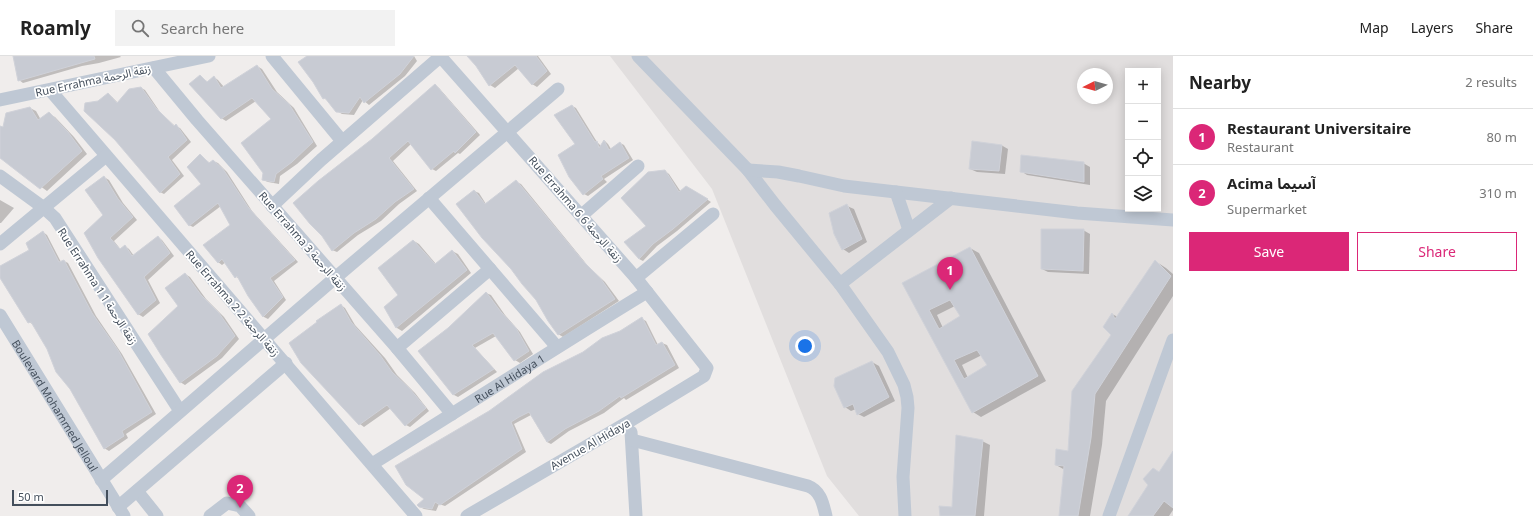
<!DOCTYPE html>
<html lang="en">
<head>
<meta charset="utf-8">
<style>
  body { margin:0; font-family:"Noto Sans","Noto Sans Arabic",sans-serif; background:#f2f2f2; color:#222 }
  .controls { position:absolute; right:12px; top:12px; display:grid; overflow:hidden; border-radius:0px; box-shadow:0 2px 10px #0003 }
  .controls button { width:36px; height:36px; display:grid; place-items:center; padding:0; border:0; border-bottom:1px solid #e0e0e0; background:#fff; color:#222; font:20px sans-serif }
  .compass { position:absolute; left:1077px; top:12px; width:36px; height:36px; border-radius:50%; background:#fff; box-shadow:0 2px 10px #0003; rotate:265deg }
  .scale { position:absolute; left:12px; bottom:10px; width:96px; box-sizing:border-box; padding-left:4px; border:2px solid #444f5c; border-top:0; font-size:11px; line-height:14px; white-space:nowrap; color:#444f5c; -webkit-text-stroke:3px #fff; paint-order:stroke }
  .you { position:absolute; left:805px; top:290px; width:14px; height:14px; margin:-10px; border:3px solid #fff; border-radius:50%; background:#1a73e8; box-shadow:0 0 0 6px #1a73e833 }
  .badge { display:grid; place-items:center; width:26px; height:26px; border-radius:50%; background:#db2777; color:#fff; font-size:13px; font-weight:700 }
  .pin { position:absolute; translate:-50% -33px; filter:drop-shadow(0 1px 2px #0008) }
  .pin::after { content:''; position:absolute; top:21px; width:14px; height:12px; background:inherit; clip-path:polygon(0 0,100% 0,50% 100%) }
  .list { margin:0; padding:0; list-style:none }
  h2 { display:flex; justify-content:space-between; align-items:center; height:52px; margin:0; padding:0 16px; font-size:17px }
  h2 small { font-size:13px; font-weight:400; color:#767676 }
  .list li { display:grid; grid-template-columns:26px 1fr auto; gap:12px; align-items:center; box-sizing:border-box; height:56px; padding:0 16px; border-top:1px solid #e0e0e0 }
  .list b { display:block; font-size:15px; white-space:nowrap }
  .list p { margin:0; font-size:13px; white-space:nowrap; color:#767676 }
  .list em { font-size:13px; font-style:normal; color:#767676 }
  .actions { display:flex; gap:8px; padding:12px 16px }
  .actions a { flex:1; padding:9px 0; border:1px solid #db2777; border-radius:0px; text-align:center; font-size:14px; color:#db2777 }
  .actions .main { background:#db2777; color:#fff }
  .icon { flex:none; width:22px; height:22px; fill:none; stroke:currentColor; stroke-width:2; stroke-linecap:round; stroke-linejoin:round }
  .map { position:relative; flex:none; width:1173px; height:460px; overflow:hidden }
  header { display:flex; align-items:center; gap:24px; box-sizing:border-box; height:56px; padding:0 20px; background:#fff; border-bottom:1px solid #e0e0e0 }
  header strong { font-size:19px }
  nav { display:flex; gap:22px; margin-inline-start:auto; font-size:14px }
  .search { width:280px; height:36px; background:#f2f2f2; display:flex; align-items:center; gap:10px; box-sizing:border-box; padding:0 14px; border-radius:0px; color:#767676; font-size:15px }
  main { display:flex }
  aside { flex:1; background:#fff }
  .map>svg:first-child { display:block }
</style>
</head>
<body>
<header>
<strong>Roamly</strong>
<div class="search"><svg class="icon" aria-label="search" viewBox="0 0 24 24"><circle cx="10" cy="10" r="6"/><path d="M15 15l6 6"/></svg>Search here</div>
<nav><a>Map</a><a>Layers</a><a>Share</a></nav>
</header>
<main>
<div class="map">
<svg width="1173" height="460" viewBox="0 0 1173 460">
  <rect width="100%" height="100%" fill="#f0edec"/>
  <path fill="#e1dede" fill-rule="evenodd" d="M 610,0 L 1173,0 L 1173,460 L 859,460 L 827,420 L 712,133 ZM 1128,15 L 1158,15 L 1158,153 L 1128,153 ZM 1083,18 L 1107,18 L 1107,42 L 1083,42 Z"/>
  <g fill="#0003" fill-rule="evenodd">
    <polygon points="14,0 120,0 121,1 99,7 82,10 23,27 19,24"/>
    <polygon points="309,0 414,0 417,5 405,20 369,49 363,44 354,59 342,58 337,55 328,45 324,42"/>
    <polygon points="468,0 538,0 551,18 537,31 532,28 519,12 495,32 490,29 477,10"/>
    <polygon points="257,10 262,13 277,36 294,52 317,90 297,108 280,120 279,128 268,126 263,124 272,64 256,45 226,65 221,62 200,20 208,26 214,21 218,24 224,31"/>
    <polygon points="435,29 439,32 480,79 460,98 458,97 436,115 432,113 411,88 393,105 417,135 399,148 381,165 358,179 337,196 332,194 373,83"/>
    <polygon points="141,32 145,34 160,56 175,70 180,72 191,86 172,104 184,120 164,138 160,136 99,46 108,38 112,41 118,47"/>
    <polygon points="572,50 576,52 597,86 601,90 605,85 608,88 611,93 620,87 624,89 633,104 604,123 607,126 588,140 584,138"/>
    <polygon points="30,52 36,55 41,64 49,58 55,61 74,81 87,98 47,135 0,101 0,71 4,72"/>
    <polygon points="1001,89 1008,93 1005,118 977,116 970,113"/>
    <polygon points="200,99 210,107 213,105 218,107 227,116 252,155 298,206 274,225 286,244 268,263 264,261 249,240 240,223 236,221 226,206 222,209 218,206 231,170 221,150 193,171 189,169 203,128"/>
    <polygon points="1083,107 1090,111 1090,129 1027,119 1021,115"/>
    <polygon points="665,115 669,118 681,136 691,133 711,146 677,175 657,190 643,205 639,203 647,170"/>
    <polygon points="104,121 109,124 123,147 137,164 114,185 121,194 125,190 129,193 134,200 158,181 162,184 174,200 148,224 160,247 143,261 138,258 99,201 104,159"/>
    <polygon points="516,126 521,128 588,210 605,226 619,245 563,281 558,278 474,135 479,137 486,148"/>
    <polygon points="0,144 14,152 1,167 0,167"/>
    <polygon points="847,150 854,153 867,186 849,197 843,193"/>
    <polygon points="1083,174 1090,178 1089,218 1048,216 1042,213"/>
    <polygon points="43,176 47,179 61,206 64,205 68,207 96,260 122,298 156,358 126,378 128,382 109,395 104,392 34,269 29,266 0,220 0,211 31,195"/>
    <polygon points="414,185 419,188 436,208 452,195 458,198 471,217 402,275 397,272 385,251 399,239"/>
    <path d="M 970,192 L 979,197 L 1046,325 L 981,361 L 973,356 L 903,227 ZM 955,250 L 962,261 L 943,272 L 937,259 ZM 982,299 L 988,309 L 968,322 L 962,309 Z"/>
    <polygon points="1155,205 1166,212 1173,218 1173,240 1106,345 1102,389 1090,460 1060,460 1065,414 1056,409 1068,396 1113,279 1112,258 1118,261"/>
    <polygon points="185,218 190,221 206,243 224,261 239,283 222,302 185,329 180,326 180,250"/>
    <polygon points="486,237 491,239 505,259 520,276 533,298 520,307 515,304 496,280 475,292 497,316 458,341 454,339 420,295 449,273"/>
    <polygon points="341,249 345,252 355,269 385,302 397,319 415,337 429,355 410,371 406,369 391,352 364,371 360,368"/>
    <polygon points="642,263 646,265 658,289 662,287 667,289 679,312 626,344 624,342 604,357 569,375 551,388 547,386 531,359 514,368 526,396 445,450 439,448 436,455 424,453 420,451 490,356 584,297"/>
    <polygon points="872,306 879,310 895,345 864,361 858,358 856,353 851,355 845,351"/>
    <polygon points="982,385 990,389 984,460 941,460 953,452"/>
    <polygon points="1173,397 1173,454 1169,460 1130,460"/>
  </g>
  <g fill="#c8cbd3" stroke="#d0d2d9" fill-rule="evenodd">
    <polygon points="13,0 94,0 95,3 18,25"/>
    <polygon points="307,0 414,0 400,18 364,47 360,41 349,57 336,56 325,42 323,43 313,26 298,6"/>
    <polygon points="467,0 536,0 547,15 532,29 515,9 489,30 476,10"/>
    <polygon points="257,9 272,33 289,48 313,86 292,106 276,118 274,126 262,124 263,117 241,87 271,63 252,42 221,63 189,28 200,19 207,26 214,20 221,32"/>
    <polygon points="435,28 476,76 455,97 454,95 431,114 408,85 389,102 414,133 395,146 376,163 354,177 332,195 322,180 310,168 293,147 318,125 372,83"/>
    <polygon points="141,31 156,52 174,70 176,68 187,84 168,101 180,118 160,137 115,84 84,55 85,47 98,45 108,37 117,47 129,33"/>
    <polygon points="572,49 595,86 597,85 599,92 604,84 609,94 620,86 629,102 601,120 603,123 583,139 569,121 558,99 575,88 554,59"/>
    <polygon points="30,51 38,64 49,56 68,76 82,95 40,133 0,102 0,70 3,71 6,57"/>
    <polygon points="972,85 1002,89 999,115 969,113"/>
    <polygon points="200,98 209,107 213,104 223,113 248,151 295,204 270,222 283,241 263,261 248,240 237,220 235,222 222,203 218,207 203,189 230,169 218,147 189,170 174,150 201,128 187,111"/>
    <polygon points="1021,99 1084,106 1084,126 1020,116"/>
    <polygon points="665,114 679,136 686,130 708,143 673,173 653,188 639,203 624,186 646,170 621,142 648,116"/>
    <polygon points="104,120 118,143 133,161 110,182 120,193 125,189 132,200 158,180 170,197 144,221 156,244 138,259 98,202 84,177 103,159 85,134"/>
    <polygon points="516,124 584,206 601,223 615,243 558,279 548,265 536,244 522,228 511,213 482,182 456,148 474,134 485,148"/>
    <polygon points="847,148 862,183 842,194 834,178 829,157"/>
    <polygon points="1041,173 1084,173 1083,215 1041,213"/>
    <polygon points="43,175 59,206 64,204 92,257 118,294 152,356 122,375 124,380 104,393 70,333 56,316 47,293 31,266 28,267 0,222 0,210 29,194 26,187"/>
    <polygon points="413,184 435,208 452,194 467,214 396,272 384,251 398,239 378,212"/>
    <path d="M 970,191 L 1038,320 L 972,357 L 902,227 ZM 950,244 L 960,260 L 939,273 L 929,254 ZM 977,294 L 987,309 L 964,323 L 954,304 Z"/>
    <polygon points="1155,204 1171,220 1095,338 1091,382 1078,460 1059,460 1064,410 1055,409 1056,393 1068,395 1072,335 1111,279 1103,271 1112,257 1115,263"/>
    <polygon points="185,217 201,239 219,257 235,280 217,300 180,327 161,299 148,278 178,250 165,232"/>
    <polygon points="486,236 501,256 516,272 529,295 514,305 493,277 472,289 494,313 453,339 418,295 448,272"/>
    <polygon points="341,248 351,266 380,299 392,316 410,333 426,352 405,370 387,349 359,369 301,307 289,287 317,266 316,265"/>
    <polygon points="642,261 656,289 662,286 675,309 621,342 620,340 599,355 565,373 547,386 529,356 519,361 511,366 522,393 440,449 435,446 432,453 419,451 417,449 424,443 406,429 395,410 489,355 543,316 583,296 602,282 620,275"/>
    <polygon points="872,305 889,341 857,359 853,348 844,352 834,330 835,322"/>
    <polygon points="956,379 983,384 975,460 940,460 939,450 952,451"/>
    <polygon points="1173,395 1173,452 1164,445 1153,460 1128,460 1148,429 1143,423 1153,412 1159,416"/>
  </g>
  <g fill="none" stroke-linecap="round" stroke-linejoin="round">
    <g stroke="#bfc8d4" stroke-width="13">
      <polyline points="272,0 342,85"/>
      <polyline points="440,0 636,222 707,312 704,320 630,365 467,460"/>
      <polyline points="638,0 748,114 775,149 840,228 888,296 904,329 907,341 908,352 903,421 905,460"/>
      <polyline points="154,12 197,64 397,292 452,358"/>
      <polyline points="50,34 416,460"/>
      <polyline points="0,44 209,0"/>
      <polyline points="748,114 778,116 799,120 844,130 1077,157 1173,164"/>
      <polyline points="0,120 44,152 55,162 180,355"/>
      <polyline points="896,136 909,174"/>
      <polyline points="429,142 557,291"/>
      <polyline points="272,150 321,104 441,0"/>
      <polyline points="582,159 638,110"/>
      <polyline points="0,188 106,100"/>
      <polyline points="636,222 713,158"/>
      <polyline points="840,228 951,142"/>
      <path id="s1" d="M 0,259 L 124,460"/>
      <polyline points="397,292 490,213"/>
      <polyline points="631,376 636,460"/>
      <path d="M 632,384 L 808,430 C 821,435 823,448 826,460"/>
      <path id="s2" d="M 372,408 C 464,351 555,292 647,236"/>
      <polyline points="101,424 335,222 558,33"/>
      <polyline points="137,435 157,460"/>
      <polyline points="118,451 286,307"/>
      <polyline points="210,460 227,447 240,450 249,460"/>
      <polyline points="1109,460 1173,284"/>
    </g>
  </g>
  <g text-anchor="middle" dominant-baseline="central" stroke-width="3.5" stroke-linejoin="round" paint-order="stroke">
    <g font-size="11" fill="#444f5c" stroke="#fff">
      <text transform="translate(93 24) rotate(-12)">Rue Errahma زنقة الرحمة</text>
      <text transform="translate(576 153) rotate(49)">Rue Errahma 6 6 زنقة الرحمة</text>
      <text transform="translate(303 185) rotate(49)">Rue Errahma 3 زنقة الرحمة</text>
      <text transform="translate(98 230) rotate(57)">Rue Errahma 1 زنقة الرحمة 1</text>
      <text transform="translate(233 247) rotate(49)">Rue Errahma 2 2 زنقة الرحمة</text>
      <text stroke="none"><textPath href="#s2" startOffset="162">Rue Al Hidaya 1</textPath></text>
      <text stroke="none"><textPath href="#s1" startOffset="106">Boulevard Mohammed Jelloul</textPath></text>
      <text transform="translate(590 388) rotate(-30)">Avenue Al Hidaya</text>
    </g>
  </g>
</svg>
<div class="controls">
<button>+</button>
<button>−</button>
<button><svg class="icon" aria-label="locate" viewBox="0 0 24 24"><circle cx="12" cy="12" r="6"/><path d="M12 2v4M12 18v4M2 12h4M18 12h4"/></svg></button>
<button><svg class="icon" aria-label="layers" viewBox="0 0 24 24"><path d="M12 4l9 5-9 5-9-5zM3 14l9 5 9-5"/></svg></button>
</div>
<svg class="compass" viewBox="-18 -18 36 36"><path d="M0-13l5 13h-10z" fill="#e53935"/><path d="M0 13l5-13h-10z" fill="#767676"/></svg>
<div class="scale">50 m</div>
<div class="you"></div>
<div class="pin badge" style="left:950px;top:234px">1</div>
<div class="pin badge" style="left:240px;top:452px">2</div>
</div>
<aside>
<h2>Nearby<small>2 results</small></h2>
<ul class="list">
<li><span class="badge">1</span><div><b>Restaurant Universitaire</b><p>Restaurant</p></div><em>80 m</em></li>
<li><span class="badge">2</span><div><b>Acima آسيما</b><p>Supermarket</p></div><em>310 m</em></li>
</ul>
<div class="actions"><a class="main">Save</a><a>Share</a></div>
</aside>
</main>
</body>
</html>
